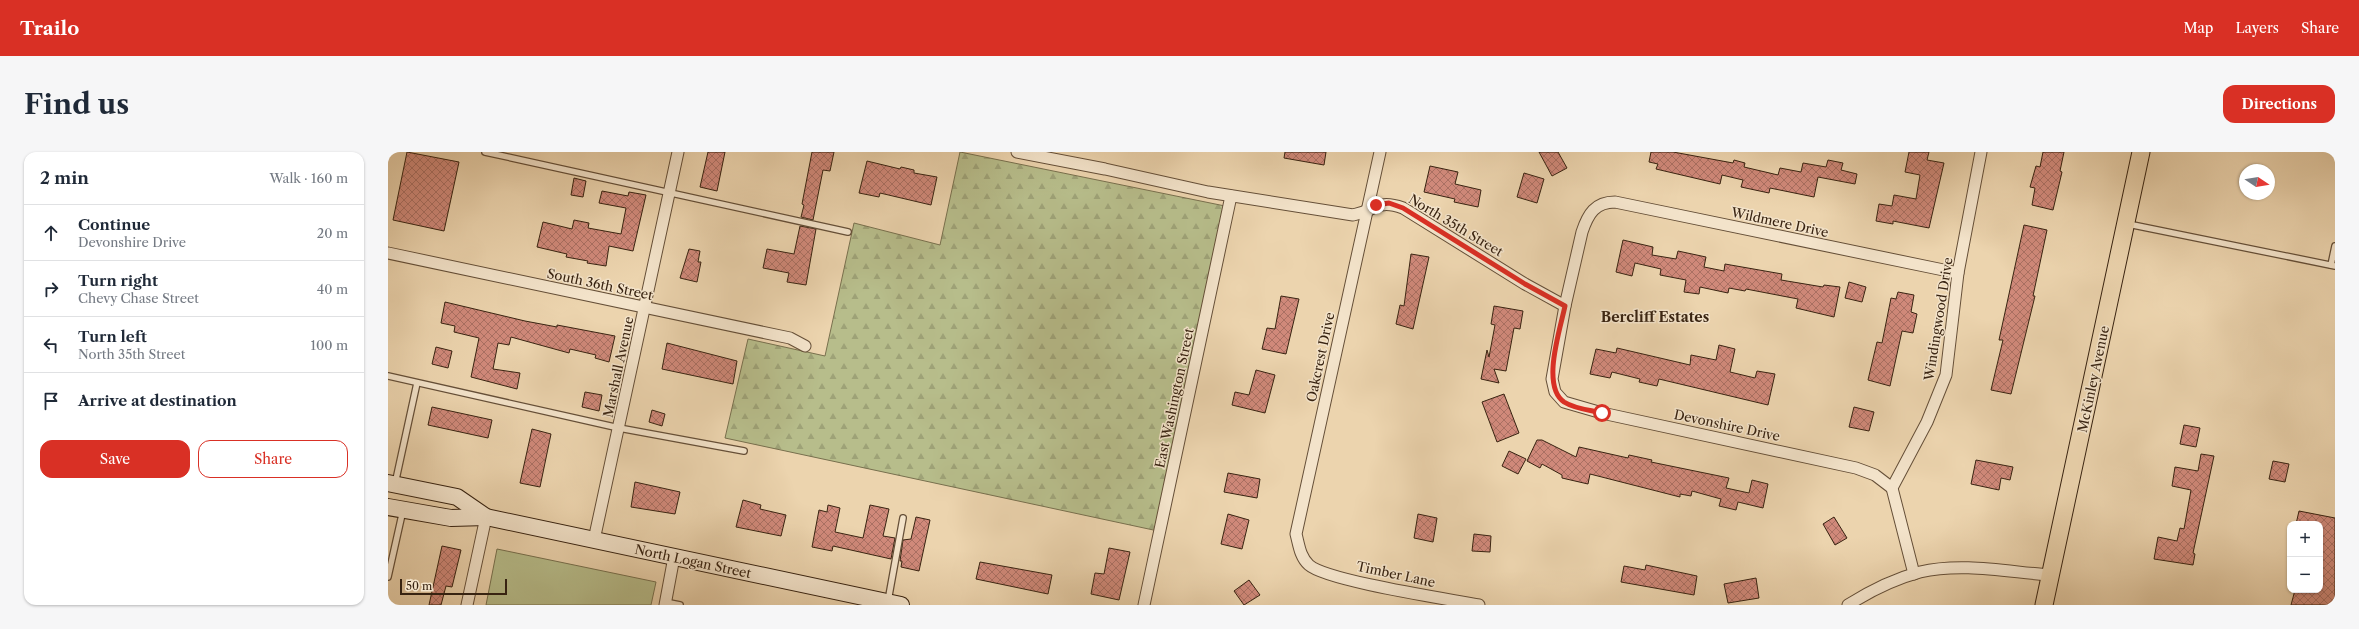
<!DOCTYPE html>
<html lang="en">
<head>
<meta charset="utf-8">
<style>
  body { margin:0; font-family:"Libre Caslon Text",serif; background:#f6f6f7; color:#1f2937 }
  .controls { position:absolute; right:12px; bottom:12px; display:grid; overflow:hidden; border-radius:8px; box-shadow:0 1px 3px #0004 }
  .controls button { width:36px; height:36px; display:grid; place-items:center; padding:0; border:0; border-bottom:1px solid #e0e1e3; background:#fff; color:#1f2937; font:20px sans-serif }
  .compass { position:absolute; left:1851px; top:12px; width:36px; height:36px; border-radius:50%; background:#fff; box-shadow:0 1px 3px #0004; rotate:102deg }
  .scale { position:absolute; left:12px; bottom:10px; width:107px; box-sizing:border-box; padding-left:4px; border:2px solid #382311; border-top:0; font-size:11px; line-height:14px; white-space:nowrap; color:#382311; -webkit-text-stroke:3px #f3e3ca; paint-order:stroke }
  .stop { position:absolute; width:12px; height:12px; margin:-9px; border:3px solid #d93025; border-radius:50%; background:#fff }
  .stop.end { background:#d93025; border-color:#fff; box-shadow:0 1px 4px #0008 }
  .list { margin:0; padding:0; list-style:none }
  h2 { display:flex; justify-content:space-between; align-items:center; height:52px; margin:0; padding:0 16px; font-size:17px }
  h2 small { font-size:13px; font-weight:400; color:#747a83 }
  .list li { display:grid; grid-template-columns:26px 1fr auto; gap:12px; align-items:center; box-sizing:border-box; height:56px; padding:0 16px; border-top:1px solid #e0e1e3 }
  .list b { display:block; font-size:15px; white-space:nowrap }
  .list p { margin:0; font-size:13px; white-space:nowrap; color:#747a83 }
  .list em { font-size:13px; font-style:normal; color:#747a83 }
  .actions { display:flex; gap:8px; padding:12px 16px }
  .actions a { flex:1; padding:9px 0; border:1px solid #d93025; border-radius:12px; text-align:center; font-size:14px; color:#d93025 }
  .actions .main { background:#d93025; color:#fff }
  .icon { flex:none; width:22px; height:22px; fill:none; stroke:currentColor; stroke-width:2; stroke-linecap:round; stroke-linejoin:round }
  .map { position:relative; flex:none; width:1947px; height:453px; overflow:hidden; border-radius:12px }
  header { display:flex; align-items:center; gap:24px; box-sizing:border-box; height:56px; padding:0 20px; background:#d93025; color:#fff }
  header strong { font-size:19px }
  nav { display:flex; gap:22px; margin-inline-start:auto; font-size:14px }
  .intro { display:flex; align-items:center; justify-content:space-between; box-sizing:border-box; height:96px; padding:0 24px }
  h1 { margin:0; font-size:28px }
  .button { padding:10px 18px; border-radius:12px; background:#d93025; color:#fff; font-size:14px; font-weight:700 }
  main { display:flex; gap:24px; padding:0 24px }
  aside { flex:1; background:#fff; border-radius:12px; box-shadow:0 1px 3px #0004 }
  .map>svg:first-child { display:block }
</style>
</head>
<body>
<header>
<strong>Trailo</strong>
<nav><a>Map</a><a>Layers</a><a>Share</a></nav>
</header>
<div class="intro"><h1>Find us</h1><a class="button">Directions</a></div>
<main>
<aside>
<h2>2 min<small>Walk · 160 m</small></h2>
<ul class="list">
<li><svg class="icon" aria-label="ahead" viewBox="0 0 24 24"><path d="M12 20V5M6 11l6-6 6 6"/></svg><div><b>Continue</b><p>Devonshire Drive</p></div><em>20 m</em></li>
<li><svg class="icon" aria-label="right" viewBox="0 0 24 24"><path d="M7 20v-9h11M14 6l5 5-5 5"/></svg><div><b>Turn right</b><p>Chevy Chase Street</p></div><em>40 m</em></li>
<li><svg class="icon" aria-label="left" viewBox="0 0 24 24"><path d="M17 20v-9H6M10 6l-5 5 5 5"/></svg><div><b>Turn left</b><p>North 35th Street</p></div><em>100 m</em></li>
<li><svg class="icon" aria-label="arrive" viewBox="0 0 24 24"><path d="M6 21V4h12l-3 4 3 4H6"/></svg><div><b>Arrive at destination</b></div></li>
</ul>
<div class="actions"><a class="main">Save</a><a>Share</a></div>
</aside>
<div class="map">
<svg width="1947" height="453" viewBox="0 0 1947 453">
  <defs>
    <pattern id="forest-firs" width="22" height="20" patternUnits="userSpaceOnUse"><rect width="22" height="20" fill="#b7bd8b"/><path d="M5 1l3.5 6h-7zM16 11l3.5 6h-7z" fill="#9ea277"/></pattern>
    <pattern id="building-cross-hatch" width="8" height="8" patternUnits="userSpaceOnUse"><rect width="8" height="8" fill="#d0897a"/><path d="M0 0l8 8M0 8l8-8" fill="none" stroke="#aa7063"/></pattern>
  </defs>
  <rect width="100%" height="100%" fill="#ecd4ae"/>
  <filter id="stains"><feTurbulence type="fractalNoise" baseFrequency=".005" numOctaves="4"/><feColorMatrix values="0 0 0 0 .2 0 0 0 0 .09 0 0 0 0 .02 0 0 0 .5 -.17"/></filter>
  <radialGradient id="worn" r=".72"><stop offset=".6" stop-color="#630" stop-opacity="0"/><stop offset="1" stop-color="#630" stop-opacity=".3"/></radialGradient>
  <polygon fill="#b7bd8b" stroke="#78704e" points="109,397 268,430 263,453 98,453"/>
  <polygon fill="url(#forest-firs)" stroke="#78704e" points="572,0 837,54 770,379 337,286 360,187 437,204 466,71 552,93"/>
  <g fill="url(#building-cross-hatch)" stroke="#382311">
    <polygon points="19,0 71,10 56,79 5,68"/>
    <polygon points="320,0 337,0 329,39 312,35"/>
    <polygon points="424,0 446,0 442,19 435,18 425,68 413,65 416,53 414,52"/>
    <polygon points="897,0 938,0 936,13 896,6"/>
    <polygon points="1151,0 1170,0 1179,16 1164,24"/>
    <polygon points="1263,0 1285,0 1345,11 1346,8 1357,11 1356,15 1390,23 1392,16 1413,20 1415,11 1438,15 1440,8 1455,11 1453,18 1469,22 1467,32 1430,25 1426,45 1382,36 1381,41 1353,35 1355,28 1334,23 1332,32 1268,17 1270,12 1261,10"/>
    <polygon points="1521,0 1541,0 1539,8 1556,11 1541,76 1505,69 1505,72 1488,69 1491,52 1504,54 1506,43 1528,47 1532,23 1517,20"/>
    <polygon points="1655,0 1676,0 1672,19 1674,20 1665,58 1644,53 1647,36 1642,35 1648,14 1652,15"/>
    <polygon points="479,9 512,17 513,15 526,18 526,21 549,25 543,53 492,41 491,45 471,41"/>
    <polygon points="1042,14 1070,20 1067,32 1093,38 1090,55 1066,50 1067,47 1036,40"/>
    <polygon points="1136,21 1156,27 1149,51 1129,45"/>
    <polygon points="186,26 198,29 195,45 183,43"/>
    <polygon points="214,39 240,44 241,40 258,43 245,99 221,94 218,114 199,111 200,109 178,105 179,102 149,95 155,70 184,77 186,68 201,71 200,76 233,82 238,56 211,51"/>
    <polygon points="1636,73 1659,78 1645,144 1647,144 1623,242 1603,238 1615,188 1611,188"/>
    <polygon points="412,74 428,77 418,133 399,130 401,121 375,116 379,97 406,102"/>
    <polygon points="1235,88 1265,95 1264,103 1288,107 1290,99 1318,105 1316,115 1336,119 1337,112 1394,122 1393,128 1435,135 1436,133 1452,135 1446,165 1408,156 1410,147 1358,137 1357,139 1341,136 1340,141 1312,135 1311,142 1296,140 1298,128 1272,123 1273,117 1247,111 1244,124 1228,120"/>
    <polygon points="301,97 312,99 310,110 313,110 309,130 292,126"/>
    <polygon points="1023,102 1041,105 1025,177 1008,172 1012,153 1016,154"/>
    <polygon points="1461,130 1478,135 1474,150 1457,146"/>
    <polygon points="1510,140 1526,143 1523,160 1529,162 1525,181 1514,179 1502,234 1480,228 1489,190 1494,191 1503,146 1508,147"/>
    <polygon points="893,144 911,147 898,202 874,197 879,176 887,177"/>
    <polygon points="57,150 137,169 169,175 169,173 227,184 221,210 207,206 208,203 182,197 181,201 123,185 121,193 110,191 105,217 132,221 129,237 83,225 91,186 66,180 67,174 53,171"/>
    <polygon points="1106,154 1135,159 1132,177 1126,176 1118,219 1106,217 1111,231 1093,227 1099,198 1101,205 1107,173 1103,172"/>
    <polygon points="279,191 349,209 345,232 274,217"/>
    <polygon points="1331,193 1347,197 1342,220 1367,226 1369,219 1387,222 1380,253 1271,227 1269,234 1251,230 1252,227 1224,220 1222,226 1202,222 1208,197 1228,201 1229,196 1302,213 1303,203 1328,208"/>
    <polygon points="48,195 64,199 60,216 44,212"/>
    <polygon points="868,218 887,223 877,261 844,253 847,240 861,243"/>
    <polygon points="197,240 214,243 211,259 194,255"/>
    <polygon points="1116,242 1131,281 1109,290 1094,250"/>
    <polygon points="44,255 104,268 100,286 40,273"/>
    <polygon points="1466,255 1486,260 1481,279 1461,275"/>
    <polygon points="264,258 277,262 274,274 261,270"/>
    <polygon points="1796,273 1812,276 1808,295 1792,292"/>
    <polygon points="144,277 163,282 152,335 132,331"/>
    <polygon points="1149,288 1154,288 1188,305 1191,295 1240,306 1241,303 1264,308 1263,310 1341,326 1338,336 1361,341 1364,328 1380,332 1375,356 1350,350 1348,358 1331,354 1333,347 1304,339 1303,344 1292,342 1292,345 1202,322 1200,332 1174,326 1174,323 1154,312 1152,316 1139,309"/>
    <polygon points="1121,299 1138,307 1130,322 1114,314"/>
    <polygon points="1813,302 1826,304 1805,401 1807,402 1805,413 1766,407 1770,385 1789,389 1792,376 1796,377 1803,338 1784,334 1787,315 1810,319"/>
    <polygon points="1588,308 1625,315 1622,328 1613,326 1611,338 1583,332"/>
    <polygon points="1885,309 1901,312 1897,330 1881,327"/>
    <polygon points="840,321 872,327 869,346 836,340"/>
    <polygon points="247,330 292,340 287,362 243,355"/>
    <polygon points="355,348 373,353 372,357 398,363 393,384 348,375"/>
    <polygon points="440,353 452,356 447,380 475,386 482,353 501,357 495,384 507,386 503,407 445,394 444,399 424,395 431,358 439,360"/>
    <polygon points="1911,359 1947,366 1947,453 1903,453 1907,438 1932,438 1932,372 1908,372"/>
    <polygon points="840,362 861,368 854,397 833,392"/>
    <polygon points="1030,362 1049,366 1045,390 1026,386"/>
    <polygon points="528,365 542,368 531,419 513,415 514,409 512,409 515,388 523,387"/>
    <polygon points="1446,365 1459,386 1447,393 1435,372"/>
    <polygon points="1086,382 1103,384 1102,400 1084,399"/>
    <polygon points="54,394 73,398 64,435 58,434 53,453 41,453"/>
    <polygon points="721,396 742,400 731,448 703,442 707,421 716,422"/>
    <polygon points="592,410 664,423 660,442 588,427"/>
    <polygon points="1258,413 1309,424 1306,443 1233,430 1236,414 1257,418"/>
    <polygon points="1368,426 1371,446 1340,451 1336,432"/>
    <polygon points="861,428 872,443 856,453 846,439"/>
  </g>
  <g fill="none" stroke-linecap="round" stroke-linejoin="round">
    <g stroke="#654f38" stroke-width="8">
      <g id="lane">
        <polyline points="97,0 460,80"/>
        <polyline points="1740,72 1947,114"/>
        <polyline points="1943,113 1947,94"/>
        <polyline points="0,224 231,276 356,299"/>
        <polyline points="7,332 29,231"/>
        <polyline points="0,425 15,358"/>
        <polyline points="500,449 515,366"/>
        <polyline points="277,450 292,453"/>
      </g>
    </g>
    <g stroke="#654f38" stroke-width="13">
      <g id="street">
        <path d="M 629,0 L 717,17 L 820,40 L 965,63 C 989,58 989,47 1015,56 L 1137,132 L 1177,154"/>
        <path d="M 992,0 L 908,382 C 911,393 912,405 921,413 C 939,429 1060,447 1091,453"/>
        <polyline points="0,101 402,186 417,194"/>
        <path d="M 1504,336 L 1487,323 L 1468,316 L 1214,261 L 1176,250 L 1167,240 L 1164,227 L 1177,154 L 1194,80 C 1200,62 1207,50 1227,50 L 1570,121"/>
        <polyline points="206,388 290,0"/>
        <polyline points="1526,422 1504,336 1539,270 1558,223 1570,121 1593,0"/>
        <polyline points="79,453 98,365"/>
        <polyline points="277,453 286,405"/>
        <polyline points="756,453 843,44"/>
        <path d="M 1460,453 C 1482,439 1506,427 1532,420 C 1574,410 1620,420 1662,423"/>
      </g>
    </g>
    <g stroke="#382311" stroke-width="18">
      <g id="secondary">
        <polyline points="0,331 69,345 98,365"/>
        <polyline points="0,355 63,366 98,365 513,453"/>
      </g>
    </g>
    <g stroke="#382311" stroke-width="19">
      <polyline id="primary" points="1656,453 1753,0"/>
    </g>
    <use href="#lane" stroke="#f3e3ca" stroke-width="5.5"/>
    <use href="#street" stroke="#f3e3ca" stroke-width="11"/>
    <use href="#secondary" stroke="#f3e3ca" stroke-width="16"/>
    <use href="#primary" stroke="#ecd4ae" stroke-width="17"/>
  </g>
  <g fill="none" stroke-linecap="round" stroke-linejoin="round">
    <path stroke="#d93025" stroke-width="5" d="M 988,53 L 1001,51 L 1015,56 L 1137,132 L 1177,154 C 1172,178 1153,234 1176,250 C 1187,257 1202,258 1214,261"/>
  </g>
  <g text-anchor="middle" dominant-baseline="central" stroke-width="3" stroke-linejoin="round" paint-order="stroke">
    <g font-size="13" fill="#382311" stroke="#f3e3ca">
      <text transform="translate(1392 70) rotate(12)">Wildmere Drive</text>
      <text transform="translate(1068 73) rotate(31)">North 35th Street</text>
      <text transform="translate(212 132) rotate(12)">South 36th Street</text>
      <text transform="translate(1550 167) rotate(-81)">Windingwood Drive</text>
      <text transform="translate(932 205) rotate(-78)">Oakcrest Drive</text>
      <text transform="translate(230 215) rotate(-78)">Marshall Avenue</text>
      <text transform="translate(1705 227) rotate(-78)">McKinley Avenue</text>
      <text transform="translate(786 246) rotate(-78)">East Washington Street</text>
      <text transform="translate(1339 273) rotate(12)">Devonshire Drive</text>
      <text transform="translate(305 409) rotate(12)">North Logan Street</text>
      <text transform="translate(1008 422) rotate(12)">Timber Lane</text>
    </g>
    <g font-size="14" font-weight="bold" fill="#382311" stroke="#f3e3ca">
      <text x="1267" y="165">Bercliff Estates</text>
    </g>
  </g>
  <rect width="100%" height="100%" filter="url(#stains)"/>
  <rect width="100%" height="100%" fill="url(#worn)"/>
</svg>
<div class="controls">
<button>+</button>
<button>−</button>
</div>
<svg class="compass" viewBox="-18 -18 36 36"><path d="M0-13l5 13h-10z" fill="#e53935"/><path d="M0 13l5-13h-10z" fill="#747a83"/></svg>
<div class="scale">50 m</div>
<div class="stop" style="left:1214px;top:261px"></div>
<div class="stop end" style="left:988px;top:53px"></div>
</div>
</main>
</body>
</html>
